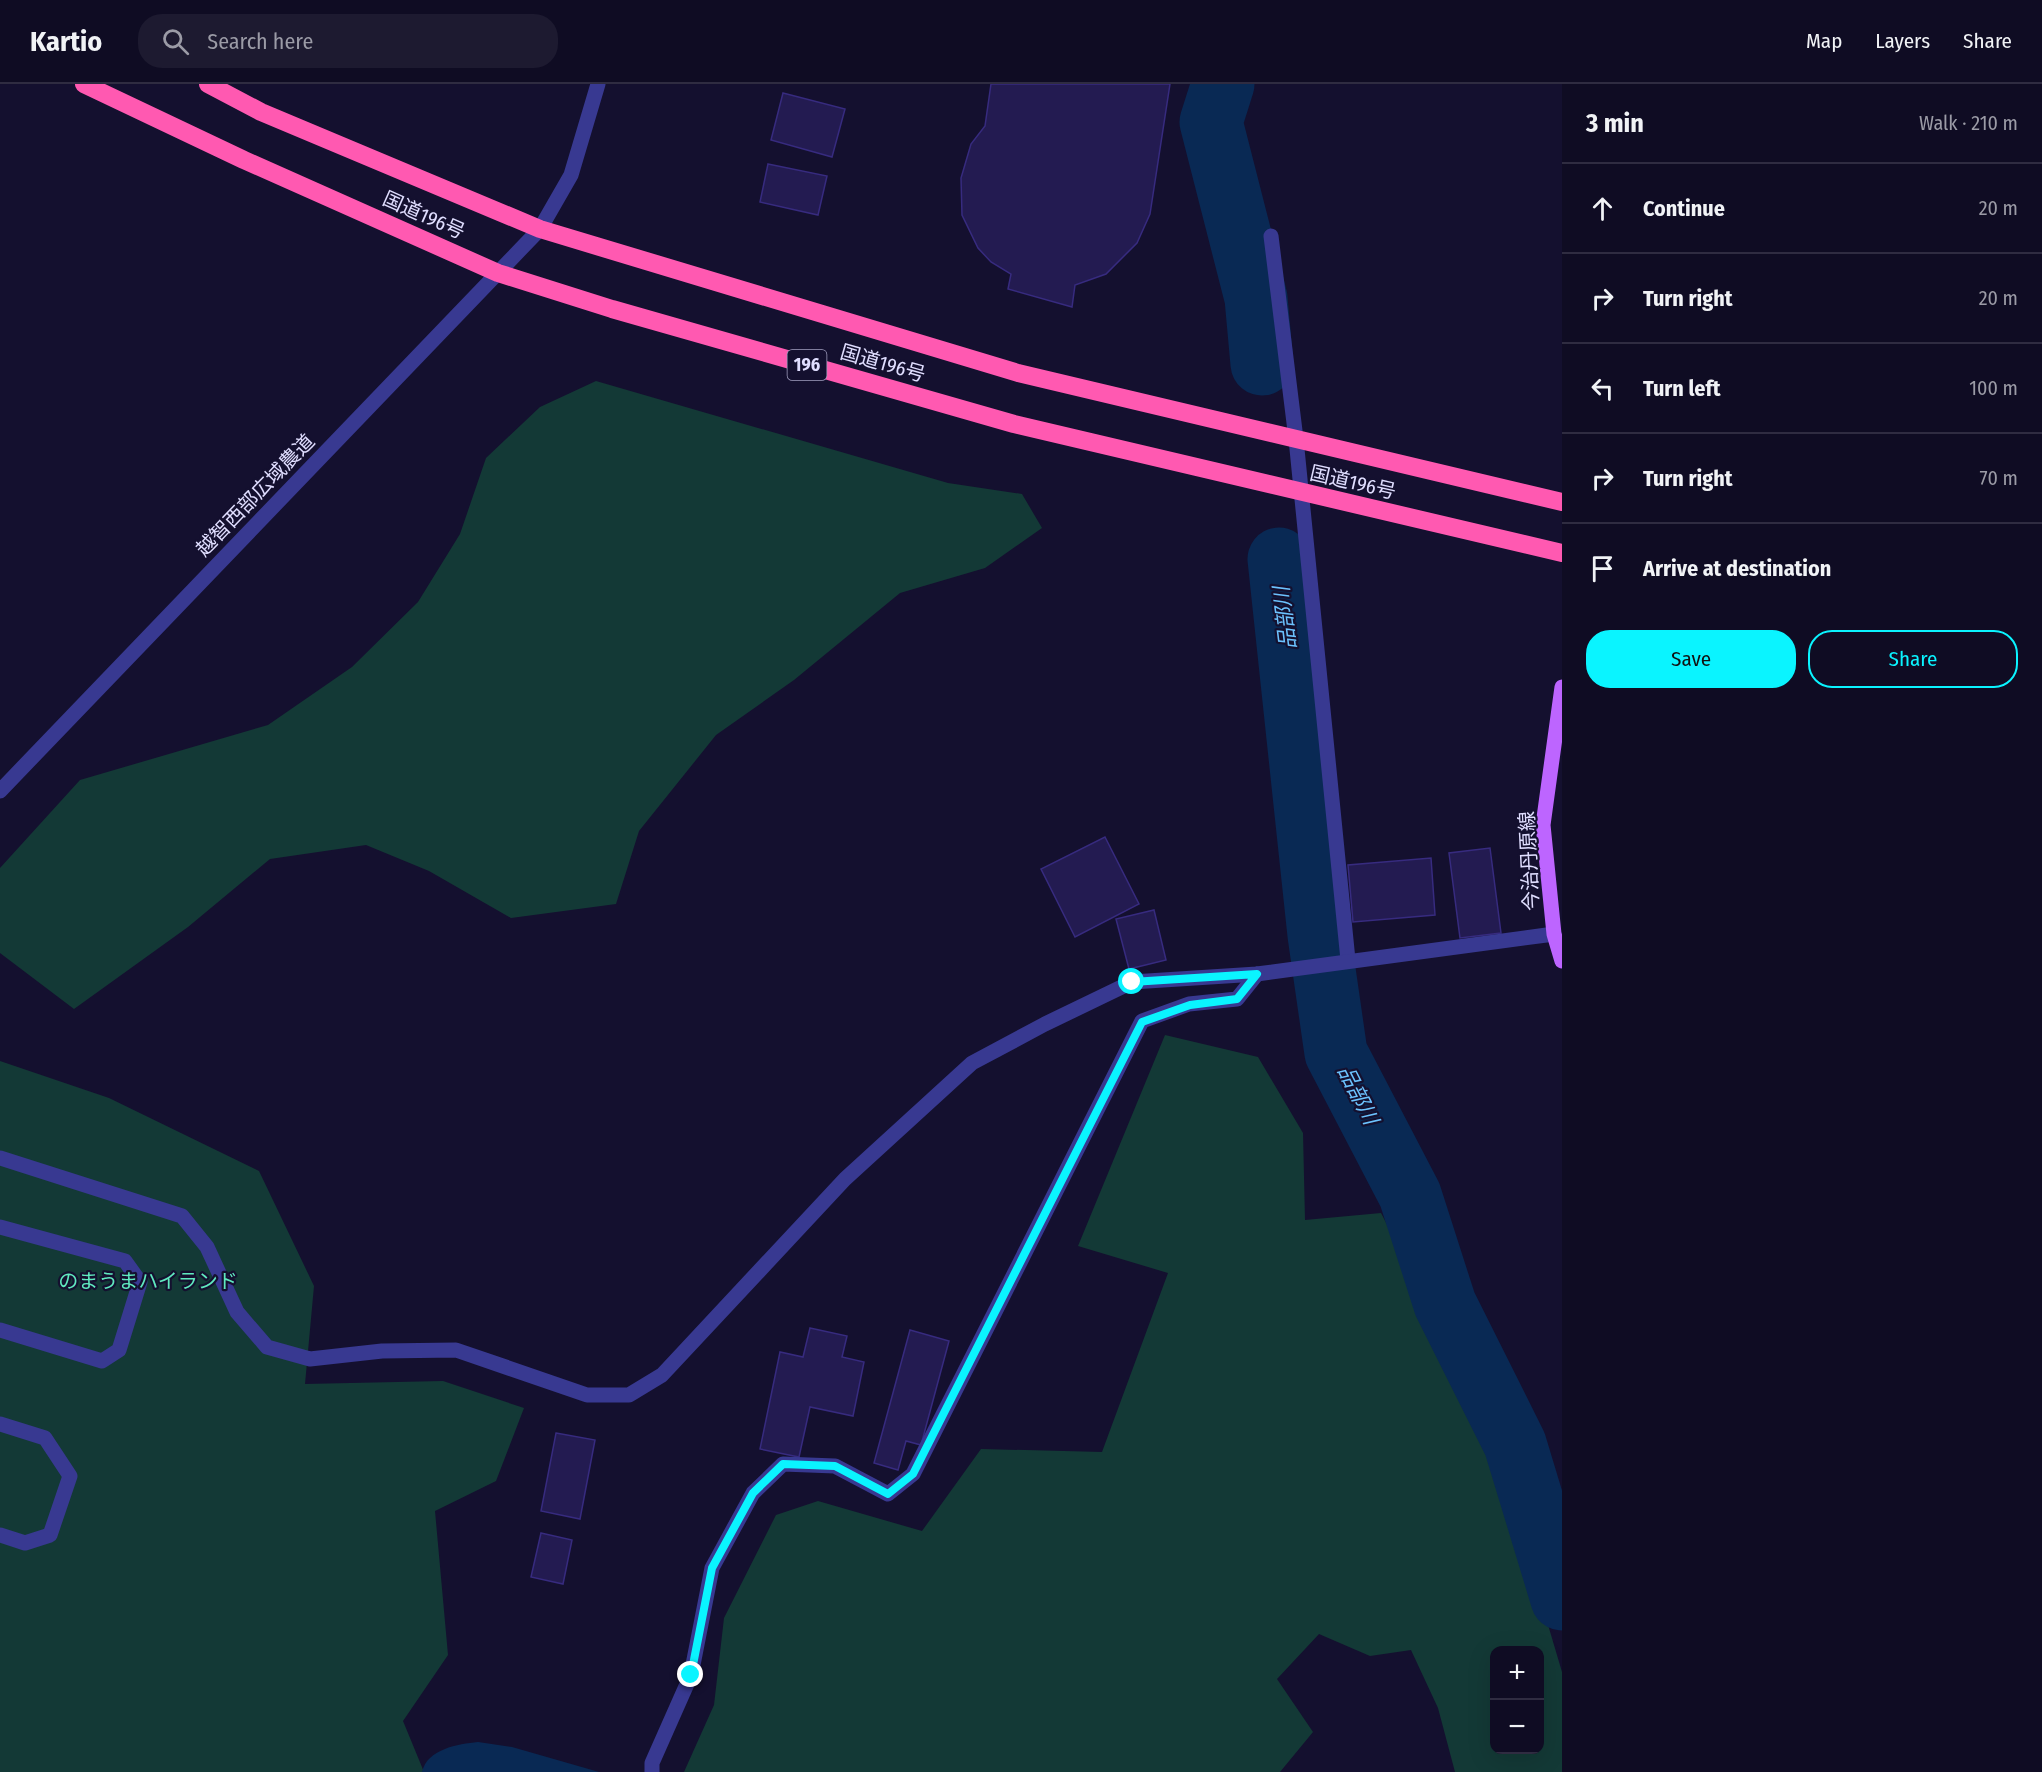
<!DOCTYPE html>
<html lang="en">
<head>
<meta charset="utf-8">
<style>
  body { margin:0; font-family:"Fira Sans Condensed","Noto Sans JP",sans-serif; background:#1d1a30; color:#f1f3f6 }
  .controls { position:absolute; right:18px; bottom:18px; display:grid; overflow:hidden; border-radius:12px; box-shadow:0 6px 24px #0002 }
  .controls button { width:54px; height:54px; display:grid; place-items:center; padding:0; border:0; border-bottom:2px solid #2f2c41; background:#0f0c23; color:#f1f3f6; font:30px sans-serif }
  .stop { position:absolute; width:18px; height:18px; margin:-14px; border:4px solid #0af4ff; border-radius:50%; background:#fff }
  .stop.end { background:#0af4ff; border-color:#fff; box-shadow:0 2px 6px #0008 }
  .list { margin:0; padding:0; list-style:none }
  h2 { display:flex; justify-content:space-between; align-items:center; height:78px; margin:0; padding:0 24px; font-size:26px }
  h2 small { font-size:20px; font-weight:400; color:#9b9ba6 }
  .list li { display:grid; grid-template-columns:39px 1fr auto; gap:18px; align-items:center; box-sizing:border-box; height:90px; padding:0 24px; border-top:2px solid #2f2c41 }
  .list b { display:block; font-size:22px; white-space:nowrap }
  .list em { font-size:20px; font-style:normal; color:#9b9ba6 }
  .actions { display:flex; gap:12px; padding:18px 24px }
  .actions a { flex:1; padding:14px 0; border:2px solid #0af4ff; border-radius:24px; text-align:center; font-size:21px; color:#0af4ff }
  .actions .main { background:#0af4ff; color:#111 }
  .icon { flex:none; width:33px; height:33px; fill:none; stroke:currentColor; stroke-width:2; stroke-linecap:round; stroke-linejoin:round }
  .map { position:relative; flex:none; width:1562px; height:1688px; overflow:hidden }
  header { display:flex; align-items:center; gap:36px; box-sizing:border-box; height:84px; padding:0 30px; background:#0f0c23; border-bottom:2px solid #2f2c41 }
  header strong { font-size:28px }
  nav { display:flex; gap:33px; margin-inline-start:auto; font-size:21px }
  .search { width:420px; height:54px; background:#1d1a30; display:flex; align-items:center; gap:15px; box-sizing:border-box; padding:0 21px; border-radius:24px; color:#9b9ba6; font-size:22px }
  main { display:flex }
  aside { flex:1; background:#0f0c23 }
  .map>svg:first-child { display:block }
</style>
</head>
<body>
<header>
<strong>Kartio</strong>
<div class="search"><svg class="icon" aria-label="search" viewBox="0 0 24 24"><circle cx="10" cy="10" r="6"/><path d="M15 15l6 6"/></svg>Search here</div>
<nav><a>Map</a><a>Layers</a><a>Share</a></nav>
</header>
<main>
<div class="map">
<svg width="1562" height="1688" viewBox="0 0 1562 1688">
  <rect width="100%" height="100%" fill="#14102f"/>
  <g fill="#133936" fill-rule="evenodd">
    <polygon points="596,297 948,399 1022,410 1042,444 985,484 900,509 794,596 716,651 639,747 616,820 511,834 429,787 366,761 270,775 188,843 74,925 0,869 0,784 80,696 268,641 352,583 418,518 460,450 486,374 540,323"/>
    <path d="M 1165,951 L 1258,973 L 1303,1049 L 1305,1136 L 1381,1129 L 1485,1328 L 1562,1588 L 1562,1688 L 1455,1688 L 1438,1624 L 1411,1566 L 1370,1572 L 1319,1550 L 1277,1595 L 1313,1648 L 1280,1688 L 684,1688 L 714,1621 L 724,1534 L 776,1431 L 818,1417 L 922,1447 L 981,1365 L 1102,1368 L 1168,1189 L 1078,1162 ZM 1494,1566 L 1540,1566 L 1540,1666 L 1494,1666 Z"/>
    <polygon points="0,977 109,1014 259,1087 314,1202 305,1300 443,1297 524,1324 496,1397 435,1427 448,1571 403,1637 424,1688 0,1688"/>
  </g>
  <path fill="#092954" d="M 478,1658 L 512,1663 L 599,1688 L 422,1688 C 427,1665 458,1660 478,1658 Z"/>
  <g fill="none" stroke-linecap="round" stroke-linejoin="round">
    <g stroke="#092954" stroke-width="63">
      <polyline points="1223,0 1211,38 1256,214 1262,280"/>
      <polyline points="1279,475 1319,851 1336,969 1410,1111 1445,1220 1515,1360 1562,1515"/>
    </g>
  </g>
  <g fill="#231b51" stroke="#372b7f" stroke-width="1.5">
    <polygon points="991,0 1170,0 1150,130 1137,159 1106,190 1075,201 1072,223 1008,205 1011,190 991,178 978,164 962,131 961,94 971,60 985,42"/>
    <polygon points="783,9 845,25 832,73 771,56"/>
    <polygon points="768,80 827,92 818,131 760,118"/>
    <polygon points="1105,753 1139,820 1075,853 1041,785"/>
    <polygon points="1490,764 1501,849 1460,854 1449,769"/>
    <polygon points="1431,774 1435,831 1353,838 1348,781"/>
    <polygon points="1154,826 1166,876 1129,885 1116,835"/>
    <polygon points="810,1244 847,1252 842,1273 864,1278 853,1332 810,1323 799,1373 760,1365 780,1268 803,1273"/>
    <polygon points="910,1246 949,1257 921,1361 906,1357 898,1386 874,1379"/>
    <polygon points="556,1349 595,1356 580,1435 541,1427"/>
    <polygon points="541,1449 572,1456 563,1500 531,1493"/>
  </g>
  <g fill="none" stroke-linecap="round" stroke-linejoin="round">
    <g stroke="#383991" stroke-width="15">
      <polyline points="1271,152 1296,355 1348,876"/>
      <polyline points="0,707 540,145 571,91 598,0"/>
      <polyline points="0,1074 182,1132 207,1163 237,1228 267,1263 310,1275 382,1267 456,1266 587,1311 629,1311 662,1291 845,1095 972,979 1045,940 1132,898 1257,890 1554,850"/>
      <polyline points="0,1143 125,1177 140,1198 119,1266 102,1277 0,1246"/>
      <polyline points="0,1340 45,1354 70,1392 50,1451 25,1459 0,1451"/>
      <polyline points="652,1688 652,1679 691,1591 712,1484 753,1409 783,1380 835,1382 888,1410 913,1390 1142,937 1189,920 1237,915 1257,890"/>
    </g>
    <polyline stroke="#bd65ff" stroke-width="15" points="1562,603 1543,741 1554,850 1562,877"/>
    <g stroke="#ff59b1" stroke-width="18">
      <polyline points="84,0 244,76 498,189 612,225 1014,340 1562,469"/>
      <polyline points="208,0 261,28 540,145 1018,289 1562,418"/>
    </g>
  </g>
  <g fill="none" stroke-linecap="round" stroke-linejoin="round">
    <polyline stroke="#0af4ff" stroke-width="8" points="691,1591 712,1484 753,1409 783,1380 835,1382 888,1410 913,1390 1142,938 1190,921 1237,915 1257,890 1132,898"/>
  </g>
  <g text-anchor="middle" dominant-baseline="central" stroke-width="4.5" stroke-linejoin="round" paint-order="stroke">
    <rect fill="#14102f" stroke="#a3a0c1" stroke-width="1.5" x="787.5" y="266" width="39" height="30" rx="4.5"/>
    <g font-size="18" font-weight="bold" fill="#e0deff">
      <text x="807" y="281">196</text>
    </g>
    <g font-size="20" fill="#e0deff" stroke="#14102f">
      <text transform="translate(424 131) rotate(24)">国道196号</text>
      <text transform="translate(883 279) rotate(16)">国道196号</text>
      <text transform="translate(1353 398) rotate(13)">国道196号</text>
      <text transform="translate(255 411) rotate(-46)">越智西部広域農道</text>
      <text transform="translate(1529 777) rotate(-93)">今治丹原線</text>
    </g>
    <g font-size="20" fill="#60e9bf" stroke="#14102f">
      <text x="148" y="1197">のまうまハイランド</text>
    </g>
    <g font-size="21" font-style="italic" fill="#6cc3ff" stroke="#14102f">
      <text transform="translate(1285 534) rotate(-97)">品部川</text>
      <text transform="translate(1358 1011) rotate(63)">品部川</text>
    </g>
  </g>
</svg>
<div class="controls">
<button>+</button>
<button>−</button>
</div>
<div class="stop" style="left:1132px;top:898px"></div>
<div class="stop end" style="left:691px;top:1591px"></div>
</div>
<aside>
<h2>3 min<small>Walk · 210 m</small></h2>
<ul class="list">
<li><svg class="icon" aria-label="ahead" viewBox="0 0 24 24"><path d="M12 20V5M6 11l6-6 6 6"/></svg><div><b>Continue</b></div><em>20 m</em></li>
<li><svg class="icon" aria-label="right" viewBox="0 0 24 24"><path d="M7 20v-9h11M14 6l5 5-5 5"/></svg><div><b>Turn right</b></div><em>20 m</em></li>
<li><svg class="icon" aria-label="left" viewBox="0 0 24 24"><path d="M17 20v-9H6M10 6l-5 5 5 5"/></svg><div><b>Turn left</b></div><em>100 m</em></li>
<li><svg class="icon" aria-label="right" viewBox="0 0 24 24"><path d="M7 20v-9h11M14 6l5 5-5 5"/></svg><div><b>Turn right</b></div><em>70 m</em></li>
<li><svg class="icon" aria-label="arrive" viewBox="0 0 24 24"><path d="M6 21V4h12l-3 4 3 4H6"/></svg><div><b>Arrive at destination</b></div></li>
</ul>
<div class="actions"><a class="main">Save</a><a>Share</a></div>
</aside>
</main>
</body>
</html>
